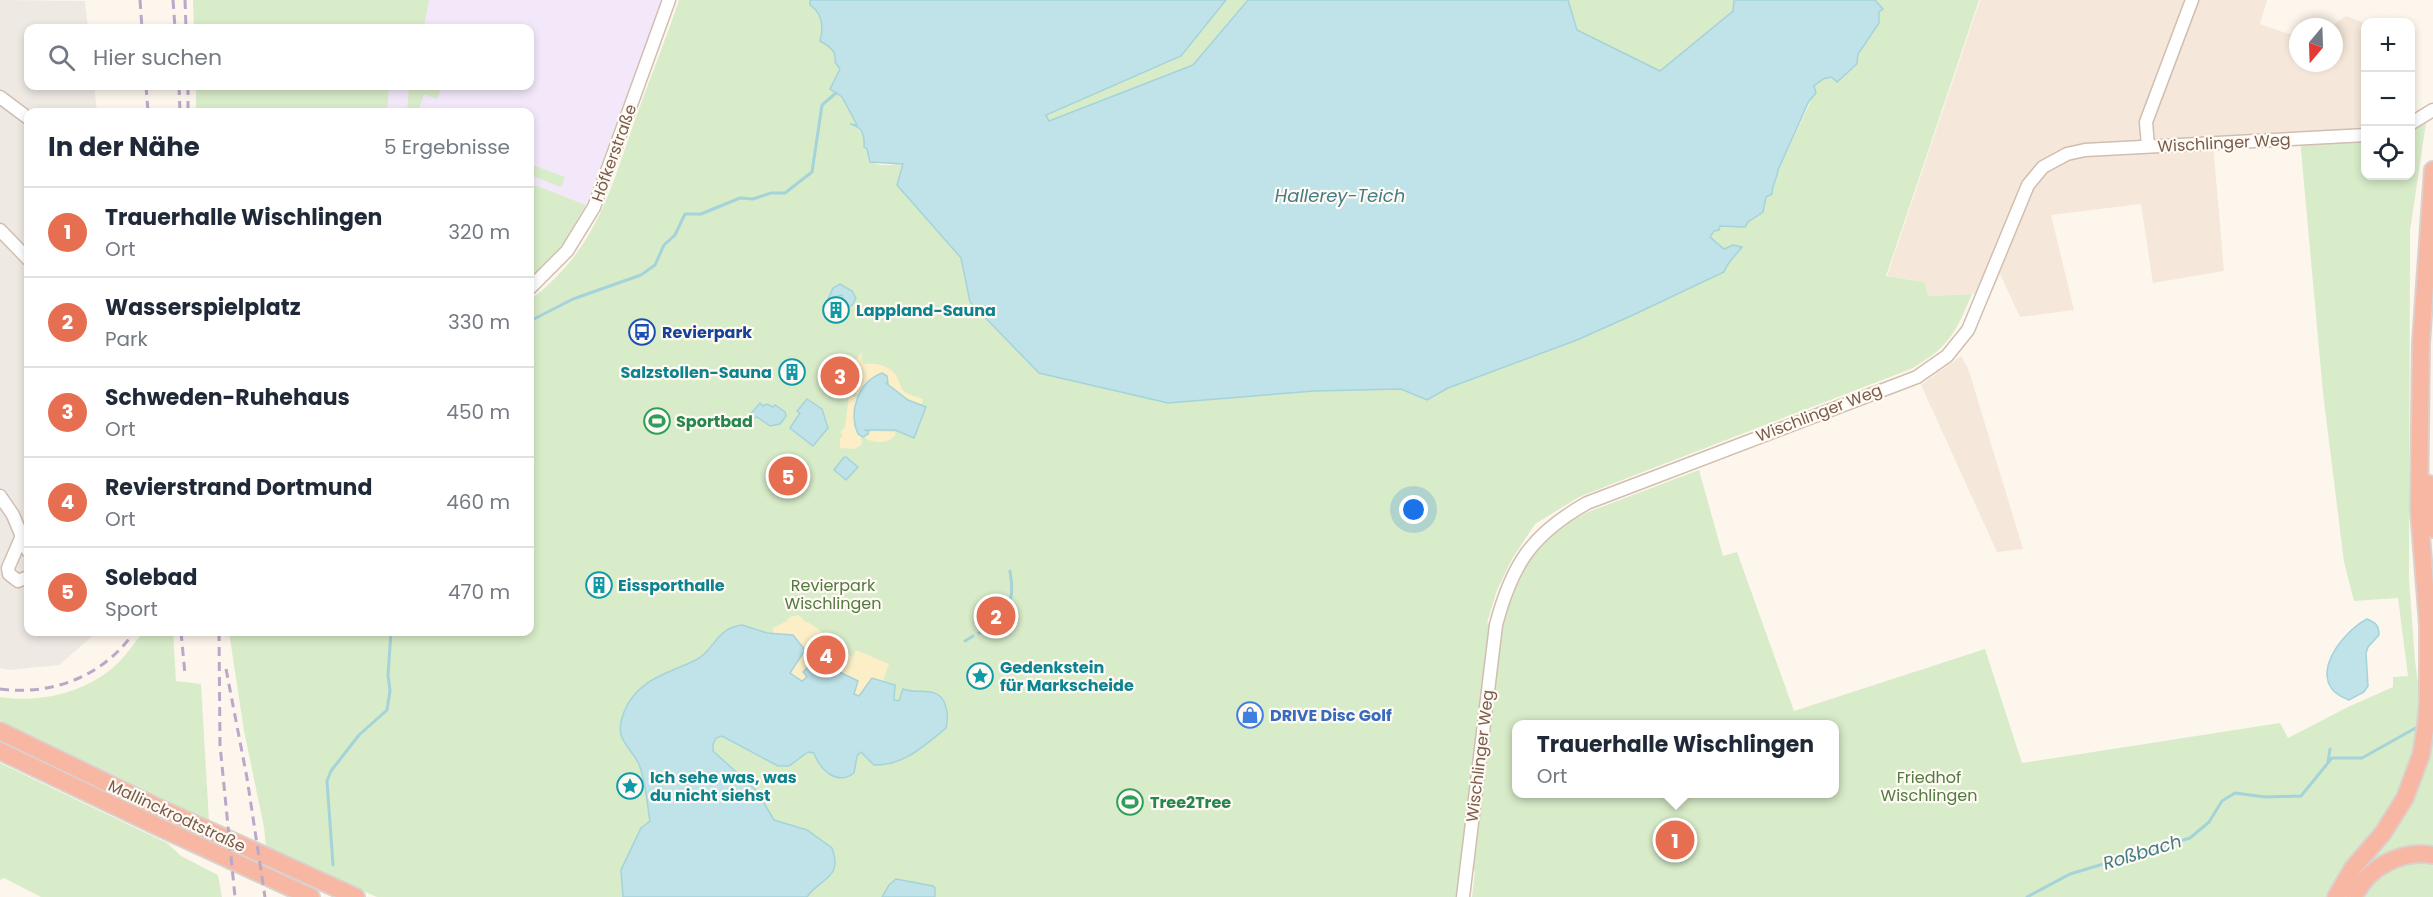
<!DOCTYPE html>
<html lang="de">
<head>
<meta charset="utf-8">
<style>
  body { margin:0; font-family:Poppins,sans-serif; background:#f2f2f3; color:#1f2937 }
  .controls { position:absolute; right:18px; top:18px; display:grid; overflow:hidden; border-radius:12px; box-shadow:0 3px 9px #0003 }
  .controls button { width:54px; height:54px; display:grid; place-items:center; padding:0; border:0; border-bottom:2px solid #e0e1e3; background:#fff; color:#1f2937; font:30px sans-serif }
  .compass { position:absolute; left:2289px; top:18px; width:54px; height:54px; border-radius:50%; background:#fff; box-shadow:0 3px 9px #0003; rotate:199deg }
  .you { position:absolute; left:1414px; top:510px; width:21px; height:21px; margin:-15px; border:4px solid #fff; border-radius:50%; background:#1a73e8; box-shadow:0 0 0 9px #1a73e833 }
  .badge { display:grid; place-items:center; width:39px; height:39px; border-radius:50%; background:#e76f51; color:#fff; font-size:20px; font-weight:700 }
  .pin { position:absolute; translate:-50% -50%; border:3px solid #fff; box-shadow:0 2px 6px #0006 }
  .popup { position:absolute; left:1512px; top:720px; width:327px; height:78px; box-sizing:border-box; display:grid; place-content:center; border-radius:12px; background:#fff; filter:drop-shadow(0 2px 4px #0005); font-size:20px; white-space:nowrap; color:#747a83 }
  .popup b { font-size:22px; color:#1f2937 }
  .popup::after { content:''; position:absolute; left:50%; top:100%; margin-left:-12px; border:12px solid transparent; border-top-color:#fff }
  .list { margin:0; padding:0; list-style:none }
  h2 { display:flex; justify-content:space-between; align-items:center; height:78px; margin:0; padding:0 24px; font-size:26px }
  h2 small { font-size:20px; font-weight:400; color:#747a83 }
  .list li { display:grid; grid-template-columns:39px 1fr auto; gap:18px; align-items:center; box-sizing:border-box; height:90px; padding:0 24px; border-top:2px solid #e0e1e3 }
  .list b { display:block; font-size:22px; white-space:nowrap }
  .list p { margin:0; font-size:20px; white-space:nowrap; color:#747a83 }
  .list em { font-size:20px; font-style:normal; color:#747a83 }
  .icon { flex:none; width:33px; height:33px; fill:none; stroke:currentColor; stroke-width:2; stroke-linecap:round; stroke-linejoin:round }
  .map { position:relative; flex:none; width:2433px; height:897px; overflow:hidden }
  .search { position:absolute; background:#fff; box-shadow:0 3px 9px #0003; left:24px; top:24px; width:510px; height:66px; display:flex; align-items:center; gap:15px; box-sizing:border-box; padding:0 21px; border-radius:12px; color:#747a83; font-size:22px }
  .panel { position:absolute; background:#fff; box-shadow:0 3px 9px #0003; left:24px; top:108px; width:510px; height:528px; border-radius:12px }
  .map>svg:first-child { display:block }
</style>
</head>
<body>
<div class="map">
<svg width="2433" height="897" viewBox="0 0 2433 897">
  <rect width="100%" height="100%" fill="#fdf6ec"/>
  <g fill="#f5e8da">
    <polygon points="1980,0 2267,0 2260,24 2289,34 2298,33 2298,63 2334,63 2334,27 2330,27 2346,16 2365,23 2366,114 2361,135 2213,144 2224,271 2153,283 2141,204 2051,215 2074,310 2020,317 2000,274 1991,293 1927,296 1924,282 1887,276"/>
    <polygon points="1961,356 1968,368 2023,549 1997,552 1921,385"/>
  </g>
  <polygon fill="#efe9e4" points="0,0 85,1 88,28 28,28 28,86 94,86 97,112 28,112 28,632 97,632 59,665 10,670 0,668"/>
  <polygon fill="#f3e8fa" points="417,0 662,0 586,205 530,183 530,112 356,112 366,86 530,86 530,28 408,28"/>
  <g fill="#d8ecc9" fill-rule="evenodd">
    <polygon points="193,0 429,0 424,26 432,28 194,28"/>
    <path d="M 679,0 L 810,0 L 810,5 L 817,9 L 823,29 L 821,41 C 829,46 837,51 835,62 L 840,69 L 842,96 L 857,125 L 855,126 L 865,138 L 864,146 L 867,149 C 871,171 885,164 903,164 L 907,196 L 961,258 L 970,302 L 1039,373 L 1314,391 L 1401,389 L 1427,399 L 1448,388 L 1577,340 L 1633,315 L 1724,272 L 1729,260 L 1738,253 L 1724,249 L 1710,237 L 1720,226 L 1741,226 L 1763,212 L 1766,197 L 1772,193 C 1772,183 1777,180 1778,170 L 1809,105 L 1814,87 L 1823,79 L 1831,77 L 1834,81 L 1857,64 C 1854,38 1888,39 1875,0 L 1979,0 L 1886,276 L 1924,282 L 1928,296 L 1972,294 C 1955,334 1949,347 1911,369 L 1617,482 L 1579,497 L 1535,524 L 1512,559 L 1497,590 L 1487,623 L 1504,625 C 1515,572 1538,537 1588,512 L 1699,470 L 1723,556 L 1737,552 L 1794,711 L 1985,649 L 2022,763 L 2280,723 L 2288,738 L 2348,707 L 2393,687 L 2393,677 L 2408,676 L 2398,598 L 2354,601 L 2344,562 L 2323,393 L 2300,139 L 2365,135 L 2366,176 L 2410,176 L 2411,124 L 2427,116 L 2410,231 L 2409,579 L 2415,661 L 2420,697 L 2417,730 L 2406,777 L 2392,807 L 2333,897 L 1472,897 L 1475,872 L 1468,859 L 1463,897 L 377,897 L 266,848 L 264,827 L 244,731 L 229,632 L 530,632 L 530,300 C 596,250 610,191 636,117 C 650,78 666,39 679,0 ZM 1516,724 L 1834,724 L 1834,794 L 1516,794 Z"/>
    <polygon points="1226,0 1248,0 1193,65 1048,121 1046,115 1181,56"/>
    <polygon points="1568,0 1734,0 1733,11 1660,71 1577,30"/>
    <polygon points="196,86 389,86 387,112 196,112"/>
    <polygon points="409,86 442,86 437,99 424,94 418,112 407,112"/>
    <polygon points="530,164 565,177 561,187 530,175"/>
    <polygon points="530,183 586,205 563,244 530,278"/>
    <path d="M 143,632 L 173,632 L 176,681 L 201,684 L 209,821 L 0,720 L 0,697 C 37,703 80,694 110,670 C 123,660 133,645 143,632 Z"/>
    <polygon points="2433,738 2433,850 2409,850 2349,897 2343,897 2430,740"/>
    <polygon points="0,763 167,843 181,856 218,875 222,897 41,897 4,878 0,880"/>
    <path d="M 2424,861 L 2433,863 L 2433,897 L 2361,897 C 2384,868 2388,866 2424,861 Z"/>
  </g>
  <g fill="#fcefc7">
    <path d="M 860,354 L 863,355 L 861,357 L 864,364 C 876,363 890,365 897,377 C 899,381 901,389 905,392 C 909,395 918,397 923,399 L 921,405 L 908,400 L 877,375 L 866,384 L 859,395 L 842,384 Z"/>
    <path d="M 849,395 L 858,398 C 853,414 858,426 862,441 L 861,445 L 854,449 L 840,448 L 840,438 L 843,436 L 840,432 L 845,427 Z"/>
    <path d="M 869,431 L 894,432 L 896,434 C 888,444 879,443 868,440 L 865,437 Z"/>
    <polygon points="799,615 805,622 808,622 837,643 846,647 844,654 853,657 856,650 889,664 883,681 872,678 859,696 808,677 803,682 790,673 804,653 789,635 773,633 773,628 787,621 789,617"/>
  </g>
  <g fill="#bfe3e8" stroke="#a5d3da" stroke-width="1.5">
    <path d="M 810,0 L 1226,0 L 1181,56 L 1046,115 L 1049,121 L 1193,65 L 1248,0 L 1568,0 L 1577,30 L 1660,71 L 1733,11 L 1734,0 L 1875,0 L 1883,9 L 1879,12 L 1879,23 L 1858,54 L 1857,64 L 1837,82 L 1831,77 L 1823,79 L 1814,86 L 1816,93 L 1809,101 L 1778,170 C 1777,180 1772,183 1772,194 L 1766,197 L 1763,212 L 1748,222 L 1745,227 L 1720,226 L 1719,230 L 1714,231 L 1710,237 L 1724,249 L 1733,245 L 1742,247 C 1735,257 1729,259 1724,272 L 1633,315 L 1577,340 L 1448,388 L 1427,400 L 1401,389 L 1314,391 L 1168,403 L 1039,373 L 970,302 L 961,258 L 897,185 L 903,164 L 870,162 L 867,149 L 864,147 C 865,135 862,127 850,124 L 857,125 L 842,97 L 830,89 L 840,69 L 835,62 C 837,51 829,46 820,41 C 824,26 822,13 810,5 Z"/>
    <polygon points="840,284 852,291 856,298 853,304 844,311 842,295 828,299 833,288"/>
    <path d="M 882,373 L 887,376 L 888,383 L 886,383 L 908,400 L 926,407 L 914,438 L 895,430 L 864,430 L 869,431 L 868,434 L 863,437 L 858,434 C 848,412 858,382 882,373 Z"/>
    <polygon points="807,399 822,409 828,428 813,446 790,428 800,413 797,411"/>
    <polygon points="760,403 763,406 767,404 773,407 775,405 785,412 786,416 780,424 770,426 757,417 748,420 747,418"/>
    <polygon points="844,457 846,457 858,467 846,480 834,470"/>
    <path d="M 2367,619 C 2376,623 2379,625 2379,635 L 2368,647 L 2366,653 L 2368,686 L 2364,692 L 2349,700 C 2303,684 2339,634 2367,619 Z"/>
    <path d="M 742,625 L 767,633 L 793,635 L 805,650 L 790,673 L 802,681 L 807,677 L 803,672 L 815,660 L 858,681 L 854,694 L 859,696 L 872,678 L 895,685 L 894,700 L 899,701 L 903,689 C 918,695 938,685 945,704 C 948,714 948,719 946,728 C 924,746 903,766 874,765 L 861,752 L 857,756 L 854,773 C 837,786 820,770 814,753 L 808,752 L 789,766 L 778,766 L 722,736 L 716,738 L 713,744 L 713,751 L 757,791 L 774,820 L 807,830 L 832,848 C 843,879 821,877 807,897 L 623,897 L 621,870 L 641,828 L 650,821 C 647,804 646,783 640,767 C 636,755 625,747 621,735 C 619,727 621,720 624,712 C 637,679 667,674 696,660 C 715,650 716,628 742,625 Z"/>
    <polygon points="896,879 933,886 935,888 935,897 882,897 889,885"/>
  </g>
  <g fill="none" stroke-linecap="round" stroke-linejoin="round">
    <g stroke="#a5d3da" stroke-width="3">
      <polyline points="530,321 573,299 641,275 655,265 664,245 675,235 685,214 701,214 740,198 753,199 771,193 785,193 812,172 822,105 836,93"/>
      <path d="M 979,633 L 990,629 L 991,620 L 1007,612 C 1007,605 1009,603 1011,597 C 1013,589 1011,579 1010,571"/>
      <polyline points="965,641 973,636"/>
      <polyline points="2328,762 2330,749"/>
      <polyline points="333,865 327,781 331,771 359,735 387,710 390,691 388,675 391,632"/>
      <polyline points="2027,897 2070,874 2190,838 2209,822 2222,801 2235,793 2265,797 2301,796 2332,758 2362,758 2421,725"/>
    </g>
    <g stroke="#d1beb0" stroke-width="15">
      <g id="minor">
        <polyline points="0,97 28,118"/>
        <polyline points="2410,124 2433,110"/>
        <polyline points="2148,146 2146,122 2192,0"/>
        <polyline points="0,230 28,259"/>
        <polyline points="530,288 567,251 594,207 669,0"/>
        <polyline points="0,496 13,515 28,551"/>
        <polyline points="22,536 8,568 9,574 18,581 28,577"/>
        <path d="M 1463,897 L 1496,625 C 1512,564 1532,534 1587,503 L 1917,377 L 1947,356 L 1968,330 L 2028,185 L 2043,167 L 2067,154 L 2085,150 L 2366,135"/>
      </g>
    </g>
    <g stroke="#dad1cd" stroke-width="20">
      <g id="highway">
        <polyline points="2429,484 2433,529"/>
        <polyline points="0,731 153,805 356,897"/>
        <polyline points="0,751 161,828 311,897"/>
        <polyline points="2336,897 2353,868 2383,833 2405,798 2421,755 2426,724 2428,700 2428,624 2419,510 2421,343 2433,170"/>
        <path d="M 2354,897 C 2368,867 2400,850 2433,855"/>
      </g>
    </g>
    <use href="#minor" stroke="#fff" stroke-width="12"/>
    <use href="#highway" stroke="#f7b7a3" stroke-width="16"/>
    <g stroke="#b9a8c9" stroke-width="3" stroke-dasharray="9 6" stroke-linecap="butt">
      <polyline points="140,0 142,28"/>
      <polyline points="173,0 175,28"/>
      <polyline points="185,0 186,28"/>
      <polyline points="146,86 148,112"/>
      <polyline points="179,86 180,112"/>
      <polyline points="188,86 188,109"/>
      <polyline points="181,632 185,674"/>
      <polyline points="219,632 220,745 235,897"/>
      <polyline points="226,669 247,778 265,897"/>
      <path d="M 0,689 C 52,696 104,676 134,632"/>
    </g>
  </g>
  <defs>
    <g id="building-ring" transform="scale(1.35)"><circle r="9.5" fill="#fffaf3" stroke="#0f9aa8" stroke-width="1.5"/><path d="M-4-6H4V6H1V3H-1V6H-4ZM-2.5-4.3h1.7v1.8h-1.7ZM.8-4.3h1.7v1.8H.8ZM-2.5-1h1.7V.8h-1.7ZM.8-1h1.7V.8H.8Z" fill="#0f9aa8"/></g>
    <g id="bus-ring" transform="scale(1.35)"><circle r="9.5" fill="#fffaf3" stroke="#1a4fb4" stroke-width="1.5"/><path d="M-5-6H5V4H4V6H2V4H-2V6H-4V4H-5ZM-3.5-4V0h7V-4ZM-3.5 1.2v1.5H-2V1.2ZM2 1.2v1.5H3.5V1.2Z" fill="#1a4fb4"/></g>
    <g id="stadium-ring" transform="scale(1.35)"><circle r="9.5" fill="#fffaf3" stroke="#2e9e5b" stroke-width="1.5"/><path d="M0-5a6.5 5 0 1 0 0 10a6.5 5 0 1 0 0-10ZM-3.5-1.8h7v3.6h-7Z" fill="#2e9e5b"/></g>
    <g id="sight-ring" transform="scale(1.35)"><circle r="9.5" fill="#fffaf3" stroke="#0f9aa8" stroke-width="1.5"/><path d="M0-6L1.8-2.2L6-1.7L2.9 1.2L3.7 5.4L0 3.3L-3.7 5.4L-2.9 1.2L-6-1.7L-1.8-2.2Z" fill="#0f9aa8"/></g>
    <g id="shop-ring" transform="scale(1.35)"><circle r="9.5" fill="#fffaf3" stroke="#3f7fe0" stroke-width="1.5"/><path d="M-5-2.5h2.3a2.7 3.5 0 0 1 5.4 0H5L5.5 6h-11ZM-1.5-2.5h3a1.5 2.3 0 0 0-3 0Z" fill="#3f7fe0"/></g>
  </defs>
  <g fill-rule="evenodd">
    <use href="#building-ring" x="836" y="310"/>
    <use href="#bus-ring" x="642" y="332"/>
    <use href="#building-ring" x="792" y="372"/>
    <use href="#stadium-ring" x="657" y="421"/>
    <use href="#building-ring" x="599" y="585"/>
    <use href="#sight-ring" x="980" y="676"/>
    <use href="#shop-ring" x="1250" y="715"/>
    <use href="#sight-ring" x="630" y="786"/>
    <use href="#stadium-ring" x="1130" y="802"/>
  </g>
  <g text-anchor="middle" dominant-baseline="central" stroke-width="4.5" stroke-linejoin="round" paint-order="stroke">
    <g font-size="16" fill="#7a5c4d" stroke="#fffaf3">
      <text transform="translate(2224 143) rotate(-3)">Wischlinger Weg</text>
      <text transform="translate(614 153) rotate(-70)">Höfkerstraße</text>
      <text transform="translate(1819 413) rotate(-21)">Wischlinger Weg</text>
      <text transform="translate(1480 756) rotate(-83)">Wischlinger Weg</text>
      <text transform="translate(177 816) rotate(25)">Mallinckrodtstraße</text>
    </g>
    <g font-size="16" font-weight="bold" fill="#0d838f" stroke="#fffaf3" text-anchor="start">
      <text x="856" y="310">Lappland-Sauna</text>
      <text x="772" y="372" text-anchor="end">Salzstollen-Sauna</text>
      <text x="618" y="585">Eissporthalle</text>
      <text x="1000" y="667">Gedenkstein<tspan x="1000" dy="18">für Markscheide</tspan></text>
      <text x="650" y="777">Ich sehe was, was<tspan x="650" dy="18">du nicht siehst</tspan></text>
    </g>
    <g font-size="16" font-weight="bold" fill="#164399" stroke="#fffaf3" text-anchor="start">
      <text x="662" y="332">Revierpark</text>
    </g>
    <g font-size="16" font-weight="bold" fill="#27864d" stroke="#fffaf3" text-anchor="start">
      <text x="676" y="421">Sportbad</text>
      <text x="1150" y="802">Tree2Tree</text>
    </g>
    <g font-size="16" fill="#537a41" stroke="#fffaf3">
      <text x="833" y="585">Revierpark<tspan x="833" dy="18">Wischlingen</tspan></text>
      <text x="1929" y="777">Friedhof<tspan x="1929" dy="18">Wischlingen</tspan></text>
    </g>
    <g font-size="16" font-weight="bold" fill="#366cbe" stroke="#fffaf3" text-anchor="start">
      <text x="1270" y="715">DRIVE Disc Golf</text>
    </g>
    <g font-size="18" font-style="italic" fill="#437c86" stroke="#fffaf3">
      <text x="1340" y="195">Hallerey-Teich</text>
      <text transform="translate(2142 852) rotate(-17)">Roßbach</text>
    </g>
  </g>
</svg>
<div class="controls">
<button>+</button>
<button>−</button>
<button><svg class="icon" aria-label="locate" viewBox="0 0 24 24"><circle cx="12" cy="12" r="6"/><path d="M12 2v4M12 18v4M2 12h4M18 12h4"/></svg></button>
</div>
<svg class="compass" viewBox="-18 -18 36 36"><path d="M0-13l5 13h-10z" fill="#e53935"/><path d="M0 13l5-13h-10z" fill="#747a83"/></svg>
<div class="you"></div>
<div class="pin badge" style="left:1675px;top:840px">1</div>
<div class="popup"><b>Trauerhalle Wischlingen</b>Ort</div>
<div class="pin badge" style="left:996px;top:616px">2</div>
<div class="pin badge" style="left:840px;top:376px">3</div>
<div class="pin badge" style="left:826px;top:655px">4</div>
<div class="pin badge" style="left:788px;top:476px">5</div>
<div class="search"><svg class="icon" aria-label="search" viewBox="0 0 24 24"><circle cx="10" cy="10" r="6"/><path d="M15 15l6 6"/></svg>Hier suchen</div>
<section class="panel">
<h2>In der Nähe<small>5 Ergebnisse</small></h2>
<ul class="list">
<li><span class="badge">1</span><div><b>Trauerhalle Wischlingen</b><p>Ort</p></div><em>320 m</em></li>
<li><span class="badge">2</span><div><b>Wasserspielplatz</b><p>Park</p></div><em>330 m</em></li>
<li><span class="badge">3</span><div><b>Schweden-Ruhehaus</b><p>Ort</p></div><em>450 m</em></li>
<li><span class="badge">4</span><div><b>Revierstrand Dortmund</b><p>Ort</p></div><em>460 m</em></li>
<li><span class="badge">5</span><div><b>Solebad</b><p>Sport</p></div><em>470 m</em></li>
</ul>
</section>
</div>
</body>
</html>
